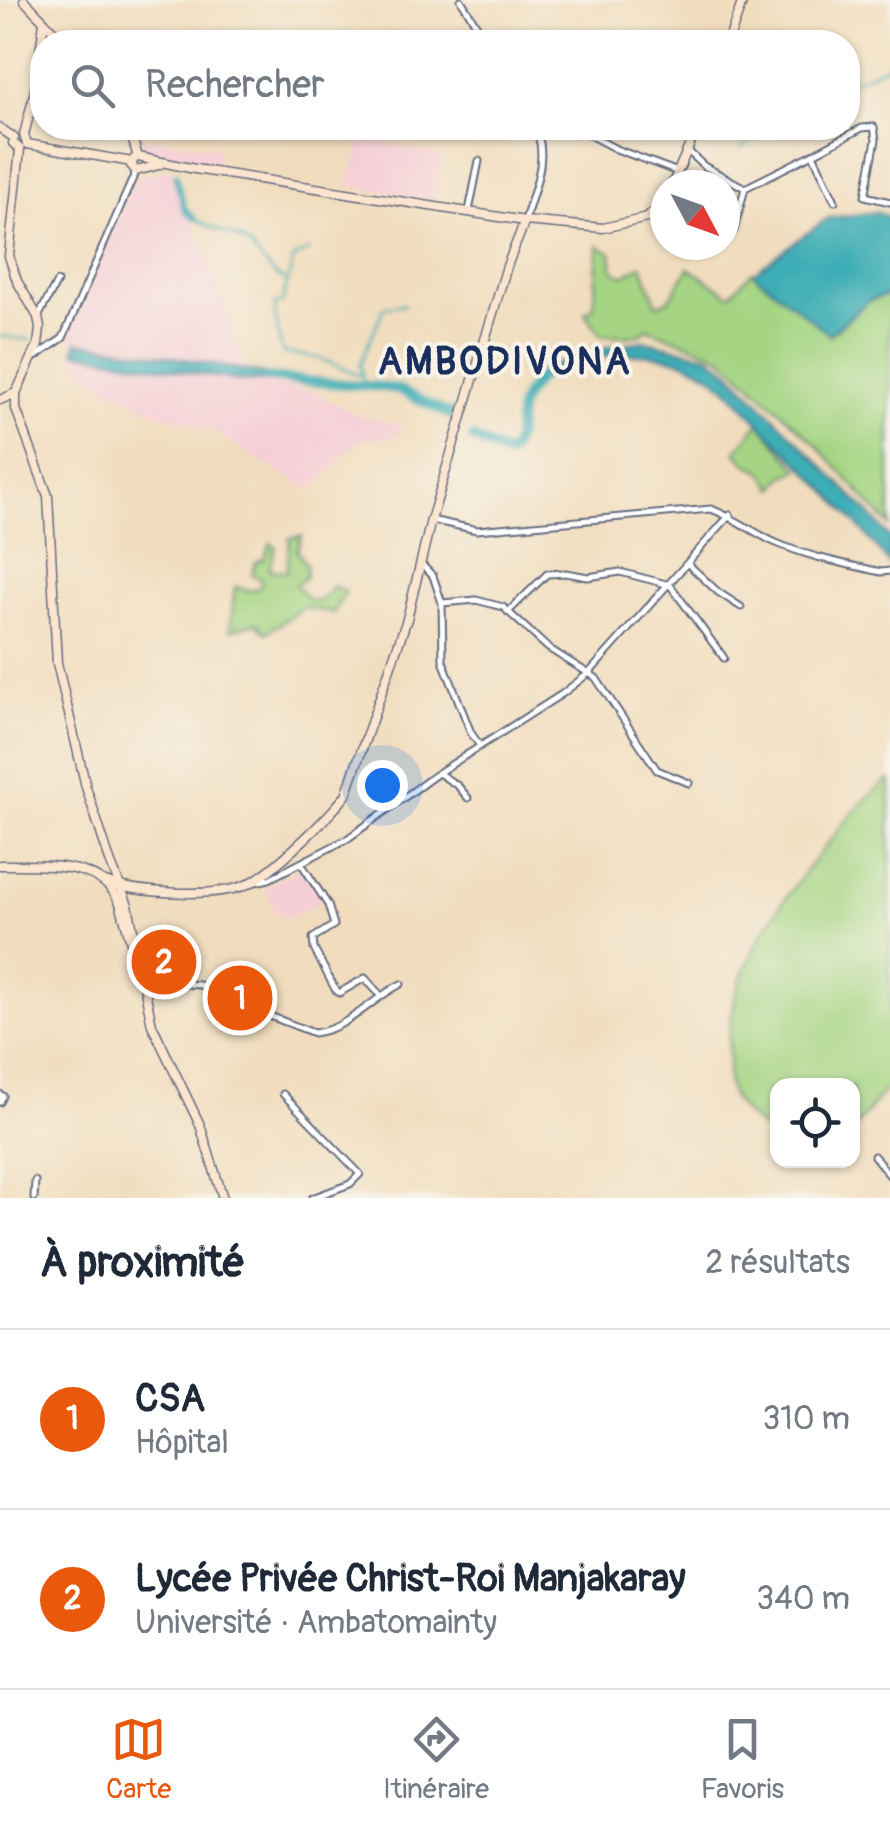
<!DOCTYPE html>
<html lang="fr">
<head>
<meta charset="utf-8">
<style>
  body { margin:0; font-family:Pangolin,sans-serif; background:#f2f2f3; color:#1f2937 }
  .controls { position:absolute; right:30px; bottom:30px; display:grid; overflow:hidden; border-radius:20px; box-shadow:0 2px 8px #0004 }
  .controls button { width:90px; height:90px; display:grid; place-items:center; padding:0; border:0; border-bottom:2px solid #e0e1e3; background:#fff; color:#1f2937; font:50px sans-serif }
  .compass { position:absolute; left:650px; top:170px; width:90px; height:90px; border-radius:50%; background:#fff; box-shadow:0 2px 8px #0004; rotate:131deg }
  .you { position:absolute; left:382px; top:785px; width:35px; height:35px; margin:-25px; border:8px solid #fff; border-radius:50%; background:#1a73e8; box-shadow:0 0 0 15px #1a73e833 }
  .badge { display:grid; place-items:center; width:65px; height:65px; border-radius:50%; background:#ea580c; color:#fff; font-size:32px; font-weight:700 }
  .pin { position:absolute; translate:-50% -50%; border:5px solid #fff; box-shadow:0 2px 10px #0006 }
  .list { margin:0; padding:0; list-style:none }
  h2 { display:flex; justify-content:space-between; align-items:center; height:130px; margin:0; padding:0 40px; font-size:42px }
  h2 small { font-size:32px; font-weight:400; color:#747a83 }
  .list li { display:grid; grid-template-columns:65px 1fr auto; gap:30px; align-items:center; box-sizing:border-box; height:180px; padding:0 40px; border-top:2px solid #e0e1e3 }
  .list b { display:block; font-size:38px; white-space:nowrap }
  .list p { margin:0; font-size:32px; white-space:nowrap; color:#747a83 }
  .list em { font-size:32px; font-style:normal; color:#747a83 }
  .icon { flex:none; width:55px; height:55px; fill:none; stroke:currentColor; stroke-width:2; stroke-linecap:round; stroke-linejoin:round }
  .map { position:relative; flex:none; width:890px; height:1198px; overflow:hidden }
  .search { position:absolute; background:#fff; box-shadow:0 2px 8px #0004; left:30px; right:30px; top:30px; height:110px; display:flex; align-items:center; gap:25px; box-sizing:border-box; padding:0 35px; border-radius:40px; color:#747a83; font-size:38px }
  .sheet { height:490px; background:#fff }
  nav { display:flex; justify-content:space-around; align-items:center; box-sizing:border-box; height:140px; border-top:2px solid #e0e1e3; background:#fff; font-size:28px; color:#747a83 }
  nav a { display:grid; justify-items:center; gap:5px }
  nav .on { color:#ea580c }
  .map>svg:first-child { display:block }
</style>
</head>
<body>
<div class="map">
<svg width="890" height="1198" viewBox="0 0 890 1198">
  <rect width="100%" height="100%" fill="#f7f3e8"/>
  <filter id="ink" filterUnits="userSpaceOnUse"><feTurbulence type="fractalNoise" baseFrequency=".01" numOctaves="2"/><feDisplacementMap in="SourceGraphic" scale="20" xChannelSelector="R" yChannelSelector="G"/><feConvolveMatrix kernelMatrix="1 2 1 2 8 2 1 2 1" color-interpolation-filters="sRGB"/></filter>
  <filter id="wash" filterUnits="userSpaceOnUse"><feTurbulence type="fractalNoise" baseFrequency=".0048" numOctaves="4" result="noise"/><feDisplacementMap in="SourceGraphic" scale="40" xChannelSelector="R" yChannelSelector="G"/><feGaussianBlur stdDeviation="2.25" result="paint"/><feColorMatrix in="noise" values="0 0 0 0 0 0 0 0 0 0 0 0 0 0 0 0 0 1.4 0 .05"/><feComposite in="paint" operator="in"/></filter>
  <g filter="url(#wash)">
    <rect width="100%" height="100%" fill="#f1ddbd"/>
    <g fill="#f6cfd6">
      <polygon points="136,137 220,147 216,162 144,152"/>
      <polygon points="363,138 442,156 433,200 347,186"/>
      <polygon points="166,169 179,171 177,183 204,248 246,370 148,351 67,341 135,178"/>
      <polygon points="75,352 293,387 314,392 360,416 403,425 394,438 361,438 311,490 251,457 211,430 150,411 91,378 76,363"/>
      <polygon points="302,867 321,901 287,919 284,914 279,916 264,888"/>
      <polygon points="142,944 182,946 180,980 150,978"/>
    </g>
    <g fill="#a5d583" stroke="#608270" stroke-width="2.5">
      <polygon points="598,246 611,253 613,270 623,276 642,265 657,305 670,299 689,268 730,295 752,272 830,335 868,301 887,295 890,299 890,526 813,441 721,356 647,328 640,335 602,336 585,313 594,307"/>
      <polygon points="759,423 799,470 785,476 774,489 762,471 747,464 736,452"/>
      <polygon points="302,536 297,551 306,564 306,577 295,585 309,600 320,601 334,586 345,592 333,613 304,607 266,633 256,623 230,630 235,587 252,591 261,586 261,579 252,575 256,562 264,559 271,543 276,547 269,570 287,571 290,538"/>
      <path d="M 890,779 L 890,1084 L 853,1130 L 852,1086 L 778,1086 L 777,1137 C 758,1125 737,1112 729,1089 C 726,1079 729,1068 729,1058 C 725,977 772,912 821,852 C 842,826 863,798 890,779 Z"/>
    </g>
    <g fill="#3cadb5" stroke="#2c6e8a" stroke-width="2.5">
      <polygon points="877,212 890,218 890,299 887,295 870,300 829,334 753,273 828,218"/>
      <path d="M 646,341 L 710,356 L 730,372 L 867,511 L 890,538 L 890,565 C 854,517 814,477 771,435 C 754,419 740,400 723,385 C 675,343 602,348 549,374 L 547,370 C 577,351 612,345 646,341 Z"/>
      <path d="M 77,342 C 141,351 205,362 268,375 L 268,381 L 240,381 L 75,352 Z"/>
    </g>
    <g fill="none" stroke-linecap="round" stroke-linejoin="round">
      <g stroke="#3cadb5" stroke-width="2.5">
        <polyline points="848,83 890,64"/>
        <polyline points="741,149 768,128"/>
        <path d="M 194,218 C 212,229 221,230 238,238 C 257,247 265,272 285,280"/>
        <path d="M 309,250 L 294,258 L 282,303 L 275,304 C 275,316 279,341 283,353 L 318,358 L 362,376 L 364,385"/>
        <polyline points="0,336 31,340"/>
        <polyline points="362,374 360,364 384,307 405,304"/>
      </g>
      <polyline stroke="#3cadb5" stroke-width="6" points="176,176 185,210 194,218"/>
      <g stroke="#3cadb5" stroke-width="10">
        <polyline points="268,378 383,387 399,390 455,417"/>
        <path d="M 473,438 L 507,455 C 523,439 514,420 522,402 C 528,389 537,380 547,370"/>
      </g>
    </g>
  </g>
  <g filter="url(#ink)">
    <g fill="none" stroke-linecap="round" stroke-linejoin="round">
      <g stroke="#666c7f" stroke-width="9">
        <g id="street">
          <polyline points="461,0 487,42"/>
          <polyline points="576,128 616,149 678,172"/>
          <polyline points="688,151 704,166 745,188 813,154 835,201"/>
          <polyline points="813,154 862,128 874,127 876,140 865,196 890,202"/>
          <polyline points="469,211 479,161"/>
          <path d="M 525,220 C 533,191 550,157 535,128"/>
          <polyline points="725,229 734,230 745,188"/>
          <polyline points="38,317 57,282"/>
          <polyline points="34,358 63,338 136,171"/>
          <path d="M 431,520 L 477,530 L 711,509 C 734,517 752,532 774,542 C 808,557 846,564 881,572 L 890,571"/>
          <polyline points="688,564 718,592 741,607"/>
          <polyline points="422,565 433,576 442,603 443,661 471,733 480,746"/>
          <polyline points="442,603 476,600 503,607 548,648 596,678 657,770 689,783"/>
          <polyline points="508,612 547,574 566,573 588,577 620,572 670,585 724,658"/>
          <polyline points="440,774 458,786 468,798"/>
          <polyline points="301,863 328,905 334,925 313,938 314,949 335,989 339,993 365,978 381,996"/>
          <polyline points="251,883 269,879 347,839 438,773 562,694 589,673 730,515"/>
          <path d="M 144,981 L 200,985 L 236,1003 L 314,1033 C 348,1029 371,999 401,984"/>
          <polyline points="0,1094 3,1096 0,1102"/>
          <polyline points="283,1094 360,1174 350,1184 312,1198"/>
          <polyline points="874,1156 890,1176"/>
          <polyline points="34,1198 35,1181"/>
        </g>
      </g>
      <g stroke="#666c7f" stroke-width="11">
        <g id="secondary">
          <polyline points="24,0 64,42"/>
          <polyline points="728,42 743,0"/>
          <polyline points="0,128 14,138"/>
          <polyline points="129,128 138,157"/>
          <polyline points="13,143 20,149 9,256 17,281 38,317 40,328 38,345 16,393 16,409 48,496 57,663 86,787 111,864 128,905 152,1025 200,1125 223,1198"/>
          <polyline points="27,144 24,135 35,91 44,22"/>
          <polyline points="27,144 132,162"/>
          <polyline points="138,157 195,169 525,221 603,228 647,218 665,201"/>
          <polyline points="134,159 131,165 136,171 159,165"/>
          <polyline points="672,185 697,128"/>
          <polyline points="0,400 16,393"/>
          <path d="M 0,865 C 39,866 101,859 120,903 L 138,967"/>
          <path d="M 102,881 C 135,893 216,899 248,884 C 273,872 328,818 346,795 L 407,619 L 431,520 L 507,266 L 525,221"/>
        </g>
      </g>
      <use href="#street" stroke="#fff" stroke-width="5"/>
      <use href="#secondary" stroke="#fbe5cf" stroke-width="8"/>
    </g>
  </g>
  <g text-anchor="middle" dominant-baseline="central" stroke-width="8" stroke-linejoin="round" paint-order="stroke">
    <g font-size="38" font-weight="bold" letter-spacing="2.5" fill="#1b2f5e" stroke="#f7f3e8">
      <text x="505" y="362">AMBODIVONA</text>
    </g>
  </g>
</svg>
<div class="controls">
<button><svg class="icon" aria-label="locate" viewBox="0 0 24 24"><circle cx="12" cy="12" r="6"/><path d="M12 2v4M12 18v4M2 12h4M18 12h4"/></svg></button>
</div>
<svg class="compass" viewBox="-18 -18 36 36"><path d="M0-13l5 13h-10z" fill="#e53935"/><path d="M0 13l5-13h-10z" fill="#747a83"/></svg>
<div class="you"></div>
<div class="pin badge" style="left:240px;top:998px">1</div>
<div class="pin badge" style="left:164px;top:962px">2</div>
<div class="search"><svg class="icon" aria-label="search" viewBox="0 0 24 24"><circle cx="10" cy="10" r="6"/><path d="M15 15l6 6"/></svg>Rechercher</div>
</div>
<section class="sheet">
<h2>À proximité<small>2 résultats</small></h2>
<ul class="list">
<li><span class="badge">1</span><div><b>CSA</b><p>Hôpital</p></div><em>310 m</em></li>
<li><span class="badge">2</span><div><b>Lycée Privée Christ-Roi Manjakaray</b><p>Université · Ambatomainty</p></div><em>340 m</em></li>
</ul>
</section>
<nav>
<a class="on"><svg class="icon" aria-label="map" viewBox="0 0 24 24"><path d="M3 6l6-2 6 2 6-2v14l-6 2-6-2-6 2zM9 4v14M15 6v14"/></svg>Carte</a>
<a><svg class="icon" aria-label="directions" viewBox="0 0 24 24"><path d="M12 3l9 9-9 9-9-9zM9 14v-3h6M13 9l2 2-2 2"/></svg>Itinéraire</a>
<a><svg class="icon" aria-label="saved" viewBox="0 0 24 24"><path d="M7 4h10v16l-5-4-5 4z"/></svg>Favoris</a>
</nav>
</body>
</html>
